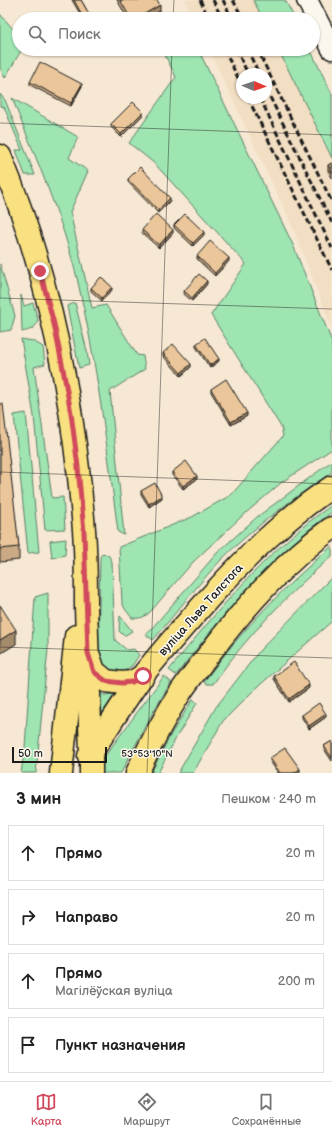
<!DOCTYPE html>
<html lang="ru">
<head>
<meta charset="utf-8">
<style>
  body { margin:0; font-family:"Balsamiq Sans",sans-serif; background:#f6f6f6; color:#222 }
  .compass { position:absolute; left:236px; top:68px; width:36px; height:36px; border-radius:50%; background:#fff; box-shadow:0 1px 3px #0004; rotate:92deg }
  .scale { position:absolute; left:12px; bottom:10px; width:95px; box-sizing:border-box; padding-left:4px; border:2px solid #1c1c1c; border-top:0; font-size:11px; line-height:14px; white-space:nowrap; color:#1c1c1c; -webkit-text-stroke:3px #fbf7ec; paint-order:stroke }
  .stop { position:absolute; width:12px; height:12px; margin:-9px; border:3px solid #d1495b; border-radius:50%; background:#fff }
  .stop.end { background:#d1495b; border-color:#fff; box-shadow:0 1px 4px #0008 }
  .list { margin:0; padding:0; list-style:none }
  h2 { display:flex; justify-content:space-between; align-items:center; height:52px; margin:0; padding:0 16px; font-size:17px }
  h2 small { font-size:13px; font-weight:400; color:#767676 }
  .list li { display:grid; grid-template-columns:26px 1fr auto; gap:12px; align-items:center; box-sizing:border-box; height:56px; margin:0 8px 8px; padding:0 8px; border:1px solid #e0e0e0; border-radius:0px }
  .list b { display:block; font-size:15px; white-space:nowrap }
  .list p { margin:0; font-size:13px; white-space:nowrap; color:#767676 }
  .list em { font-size:13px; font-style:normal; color:#767676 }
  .icon { flex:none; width:22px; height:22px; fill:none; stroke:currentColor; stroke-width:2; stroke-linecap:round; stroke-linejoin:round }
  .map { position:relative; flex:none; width:332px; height:773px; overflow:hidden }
  .search { position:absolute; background:#fff; box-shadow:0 1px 3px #0004; left:12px; right:12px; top:12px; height:44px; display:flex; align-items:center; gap:10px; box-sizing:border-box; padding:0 14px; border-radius:22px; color:#767676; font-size:15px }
  .sheet { height:308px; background:#fff }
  nav { display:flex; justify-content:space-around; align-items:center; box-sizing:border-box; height:56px; border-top:1px solid #e0e0e0; background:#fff; font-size:11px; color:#767676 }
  nav a { display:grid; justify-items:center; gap:2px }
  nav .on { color:#d1495b }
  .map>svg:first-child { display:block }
</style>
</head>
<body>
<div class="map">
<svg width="332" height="773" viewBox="0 0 332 773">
  <rect width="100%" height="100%" fill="#f6e8d3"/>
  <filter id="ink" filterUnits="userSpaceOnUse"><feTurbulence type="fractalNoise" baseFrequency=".025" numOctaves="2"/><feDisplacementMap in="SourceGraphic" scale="8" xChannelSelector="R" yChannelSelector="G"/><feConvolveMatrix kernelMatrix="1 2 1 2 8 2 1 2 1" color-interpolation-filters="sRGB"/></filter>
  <g filter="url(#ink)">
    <g fill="#f2dec2" fill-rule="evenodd">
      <polygon points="185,0 253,0 263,19 194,19"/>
      <path d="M 209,49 L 278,49 L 332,158 L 332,328 L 292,225 ZM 242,74 L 266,74 L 266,98 L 242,98 Z"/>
    </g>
    <g fill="#9ee5b2" stroke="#5d8067">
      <polygon points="253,0 285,0 295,19 263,19"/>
      <polygon points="0,14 19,36 19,49 22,49 5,78 0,68"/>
      <path d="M 162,49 L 198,49 L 293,245 L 332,342 L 332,449 L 282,482 L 240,518 L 193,562 L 151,611 C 145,617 141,619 132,618 L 125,609 L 122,602 L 119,547 L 192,517 L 231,495 L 283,436 L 281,427 L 211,315 L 246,264 L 155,164 L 129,143 L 176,77 Z"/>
      <polygon points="278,49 310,49 332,94 332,158"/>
      <polygon points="0,94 5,100 35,175 25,175 16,150 22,150 4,107 0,106"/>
      <path d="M 12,98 L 78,137 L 69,158 L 88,171 L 70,212 L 92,308 L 106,305 L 137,355 L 143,356 L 145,369 L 110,391 L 124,535 L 118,532 C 107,447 97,362 77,278 C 62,216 35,157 12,98 Z"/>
      <polygon points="0,264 15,316 11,330 0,332"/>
      <path d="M 21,295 L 24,306 L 33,303 L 38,320 C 36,329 30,330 22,332 Z"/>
      <polygon points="75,303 87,351 89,365 79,368 67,306"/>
      <polygon points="21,339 33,341 43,347 45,364 34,367 52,498 63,497 65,529 45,530 34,416"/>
      <polygon points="26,413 39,552 28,553 14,415"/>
      <path d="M 332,461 L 332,472 C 294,498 255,526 222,559 C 198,584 176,613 153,640 L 146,635 L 217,553 L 257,517 Z"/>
      <path d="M 332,505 L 332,512 C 271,556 222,616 176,675 L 169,670 C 218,610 268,549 332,505 Z"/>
      <polygon points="66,539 65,555 52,558 50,541"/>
      <path d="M 332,546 L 332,556 C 290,592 245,638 213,684 L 208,684 L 204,682 C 240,631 285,586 332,546 Z"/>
      <polygon points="103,553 109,556 112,562 115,640 127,650 134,649 139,655 132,666 119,674 103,669 98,653 100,557"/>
      <polygon points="332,577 332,621 252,692 223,721 193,773 178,773 216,707 260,650"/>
      <polygon points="48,593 48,649 36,773 21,773 25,747 35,597"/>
      <polygon points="120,616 132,631 124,636 119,631"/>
      <polygon points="164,676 171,682 149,719 121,773 101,773 102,760"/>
      <polygon points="97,690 104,695 115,694 103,712 97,715"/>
      <polygon points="193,699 197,703 177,736 158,773 151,773 171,734"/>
    </g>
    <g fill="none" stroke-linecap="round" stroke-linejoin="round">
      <g stroke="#1c1c1c" stroke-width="23">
        <polyline id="secondary" points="307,0 332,49"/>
      </g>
      <g stroke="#1c1c1c" stroke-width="25">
        <g id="primary">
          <path d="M 0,156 C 50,275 74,402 84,530 C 86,555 86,581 86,607 C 88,655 89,704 91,753 L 91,773"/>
          <polyline points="89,656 94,671 106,681 122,683 132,682 143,676"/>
          <path d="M 89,756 C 107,729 124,701 143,675 C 164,648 188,622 210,597 C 247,556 286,517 332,487"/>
          <polyline points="61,773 76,636"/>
          <path d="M 137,773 C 150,745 164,718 180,693 C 189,679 200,666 209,654 C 245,607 284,562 332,528"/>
        </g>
      </g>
      <use href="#secondary" stroke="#fbf7ec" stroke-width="20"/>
      <use href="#primary" stroke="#f9e181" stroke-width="22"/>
      <g stroke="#1c1c1c" stroke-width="3" stroke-dasharray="6 3" stroke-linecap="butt">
        <polyline points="200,0 209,19"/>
        <polyline points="213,0 222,19"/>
        <polyline points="223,0 232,19"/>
        <polyline points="233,0 243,19"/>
        <polyline points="224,49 242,86"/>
        <polyline points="236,49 248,74"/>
        <polyline points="247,49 259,74"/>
        <polyline points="257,49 332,202"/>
        <polyline points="266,89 332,223"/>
        <polyline points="248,98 332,270"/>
        <polyline points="260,98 332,248"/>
      </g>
    </g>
    <g fill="#c9aa84" stroke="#1c1c1c">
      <polygon points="72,0 81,0 92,19 83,19"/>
      <polygon points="117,0 157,0 160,11 146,19 128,19"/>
      <polygon points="30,82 82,86 71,106 30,85"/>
      <polygon points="143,115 121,137 111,127 111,124"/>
      <polygon points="332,163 332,178 328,171 328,165"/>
      <polygon points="128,179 170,201 158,213 128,182"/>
      <polygon points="174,225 204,235 193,246 174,228"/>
      <polygon points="142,230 173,233 159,248 142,233"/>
      <polygon points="197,256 229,261 215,276 197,259"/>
      <polygon points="207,284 192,301 184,294 184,291"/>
      <polygon points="91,288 112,290 102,301 91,291"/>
      <polygon points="196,344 219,361 210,368 196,347"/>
      <polygon points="163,353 191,367 181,376 163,356"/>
      <polygon points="211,389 247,416 231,425 211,392"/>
      <polygon points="0,404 19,547 19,560 0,562"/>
      <polygon points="172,472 197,479 183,489 172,475"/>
      <polygon points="141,491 162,498 149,507 141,494"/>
      <polygon points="274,676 309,688 289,702 274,679"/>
      <polygon points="302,715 326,717 309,729 302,718"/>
      <polygon points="332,741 332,761 324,749 324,746"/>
      <polygon points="270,758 300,772 298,773 278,773 270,761"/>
    </g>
    <g fill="#a48b6c" stroke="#1c1c1c">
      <polygon points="160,5 160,11 146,19 136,19"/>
      <polygon points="82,84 82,86 71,106 71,103"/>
      <polygon points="143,112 143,115 121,137 121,134"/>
      <polygon points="170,198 170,201 158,213 158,210"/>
      <polygon points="173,230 173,233 159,248 159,245"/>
      <polygon points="204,232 204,235 193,246 193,243"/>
      <polygon points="229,258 229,261 215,276 215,273"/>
      <polygon points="207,281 207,284 192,301 192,298"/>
      <polygon points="112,287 112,290 102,301 102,298"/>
      <polygon points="219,359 219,361 210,368 210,365"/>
      <polygon points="191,364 191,367 181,376 181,373"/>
      <polygon points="247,413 247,416 231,425 231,422"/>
      <polygon points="197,476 197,479 183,489 183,486"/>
      <polygon points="162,496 162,498 149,507 149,504"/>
      <polygon points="16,630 16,644 0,654 0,640"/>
      <polygon points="309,685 309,688 289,702 289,699"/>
      <polygon points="326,714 326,717 309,729 309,726"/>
      <polygon points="300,769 300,772 298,773 294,773"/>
    </g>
    <g fill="#eac69a" stroke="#1c1c1c">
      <polygon points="74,0 81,0 92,19 84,19"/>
      <polygon points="120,0 157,0 160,5 136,19 131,19"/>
      <polygon points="40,62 82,84 71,103 30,82"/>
      <polygon points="133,102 143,112 121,134 111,124"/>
      <polygon points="332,163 332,173 328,165"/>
      <polygon points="140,167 170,198 158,210 128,179"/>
      <polygon points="156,214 173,230 159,245 142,230"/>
      <polygon points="185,214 204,232 193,243 174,225"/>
      <polygon points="210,241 229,258 215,273 197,256"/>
      <polygon points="199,274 207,281 192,298 184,291"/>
      <polygon points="101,277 112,287 102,298 91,288"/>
      <polygon points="205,338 219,359 210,365 196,344"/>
      <polygon points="173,344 191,364 181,373 163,353"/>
      <polygon points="226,379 247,413 231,422 211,389"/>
      <polygon points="0,404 3,404 19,547 0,549"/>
      <polygon points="186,461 197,476 183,486 172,472"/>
      <polygon points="155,483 162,496 149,504 141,491"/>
      <polygon points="0,605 16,630 0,640"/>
      <polygon points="294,662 309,685 289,699 274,676"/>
      <polygon points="319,703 326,714 309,726 302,715"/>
      <polygon points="332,741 332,758 324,746"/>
      <polygon points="285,748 300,769 294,773 280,773 270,758"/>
    </g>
  </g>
  <g fill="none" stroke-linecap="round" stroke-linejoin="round" filter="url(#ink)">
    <polyline stroke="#d1495b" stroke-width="5" points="40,271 54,324 63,369 71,413 78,467 84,532 88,653 94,672 106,681 122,683 132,682 143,676"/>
  </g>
  <path fill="none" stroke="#1c1c1c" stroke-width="1" stroke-opacity="0.45" d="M 173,19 L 174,0M 0,123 L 332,135M 0,298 L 332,309M 0,472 L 332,484M 0,647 L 332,658M 147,773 L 172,49"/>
  <g text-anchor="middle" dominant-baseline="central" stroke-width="3" stroke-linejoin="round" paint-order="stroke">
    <g font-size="12" fill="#1c1c1c" stroke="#fbf7ec">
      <text transform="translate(201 610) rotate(-48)">вуліца Льва Талстога</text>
    </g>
  </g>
  <g font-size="10" text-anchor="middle" fill="#1c1c1c" stroke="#fbf7ec" stroke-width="3" stroke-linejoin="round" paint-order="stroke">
    <text x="147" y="757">53°53'10"N</text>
  </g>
</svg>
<svg class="compass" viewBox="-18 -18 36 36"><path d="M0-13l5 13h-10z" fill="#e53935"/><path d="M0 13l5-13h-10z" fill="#767676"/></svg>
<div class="scale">50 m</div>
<div class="stop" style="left:143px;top:676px"></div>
<div class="stop end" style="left:40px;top:271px"></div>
<div class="search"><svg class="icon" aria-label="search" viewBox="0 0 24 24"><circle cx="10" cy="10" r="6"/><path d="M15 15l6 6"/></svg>Поиск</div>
</div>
<section class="sheet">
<h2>3 мин<small>Пешком · 240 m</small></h2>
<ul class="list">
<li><svg class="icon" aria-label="ahead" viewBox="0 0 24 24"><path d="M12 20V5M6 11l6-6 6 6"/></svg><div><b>Прямо</b></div><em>20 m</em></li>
<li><svg class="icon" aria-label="right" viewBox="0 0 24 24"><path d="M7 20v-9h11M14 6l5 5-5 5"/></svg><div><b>Направо</b></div><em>20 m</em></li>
<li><svg class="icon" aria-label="ahead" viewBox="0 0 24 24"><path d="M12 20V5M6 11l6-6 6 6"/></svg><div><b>Прямо</b><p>Магілёўская вуліца</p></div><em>200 m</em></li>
<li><svg class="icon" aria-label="arrive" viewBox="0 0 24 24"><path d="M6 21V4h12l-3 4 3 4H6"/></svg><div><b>Пункт назначения</b></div></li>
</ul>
</section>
<nav>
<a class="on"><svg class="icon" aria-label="map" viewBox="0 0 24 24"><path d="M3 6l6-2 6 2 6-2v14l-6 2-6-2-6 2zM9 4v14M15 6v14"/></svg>Карта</a>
<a><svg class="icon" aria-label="directions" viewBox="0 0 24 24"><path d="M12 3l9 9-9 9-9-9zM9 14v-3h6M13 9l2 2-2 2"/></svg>Маршрут</a>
<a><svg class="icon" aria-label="saved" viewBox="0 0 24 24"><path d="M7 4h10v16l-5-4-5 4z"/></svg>Сохранённые</a>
</nav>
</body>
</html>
